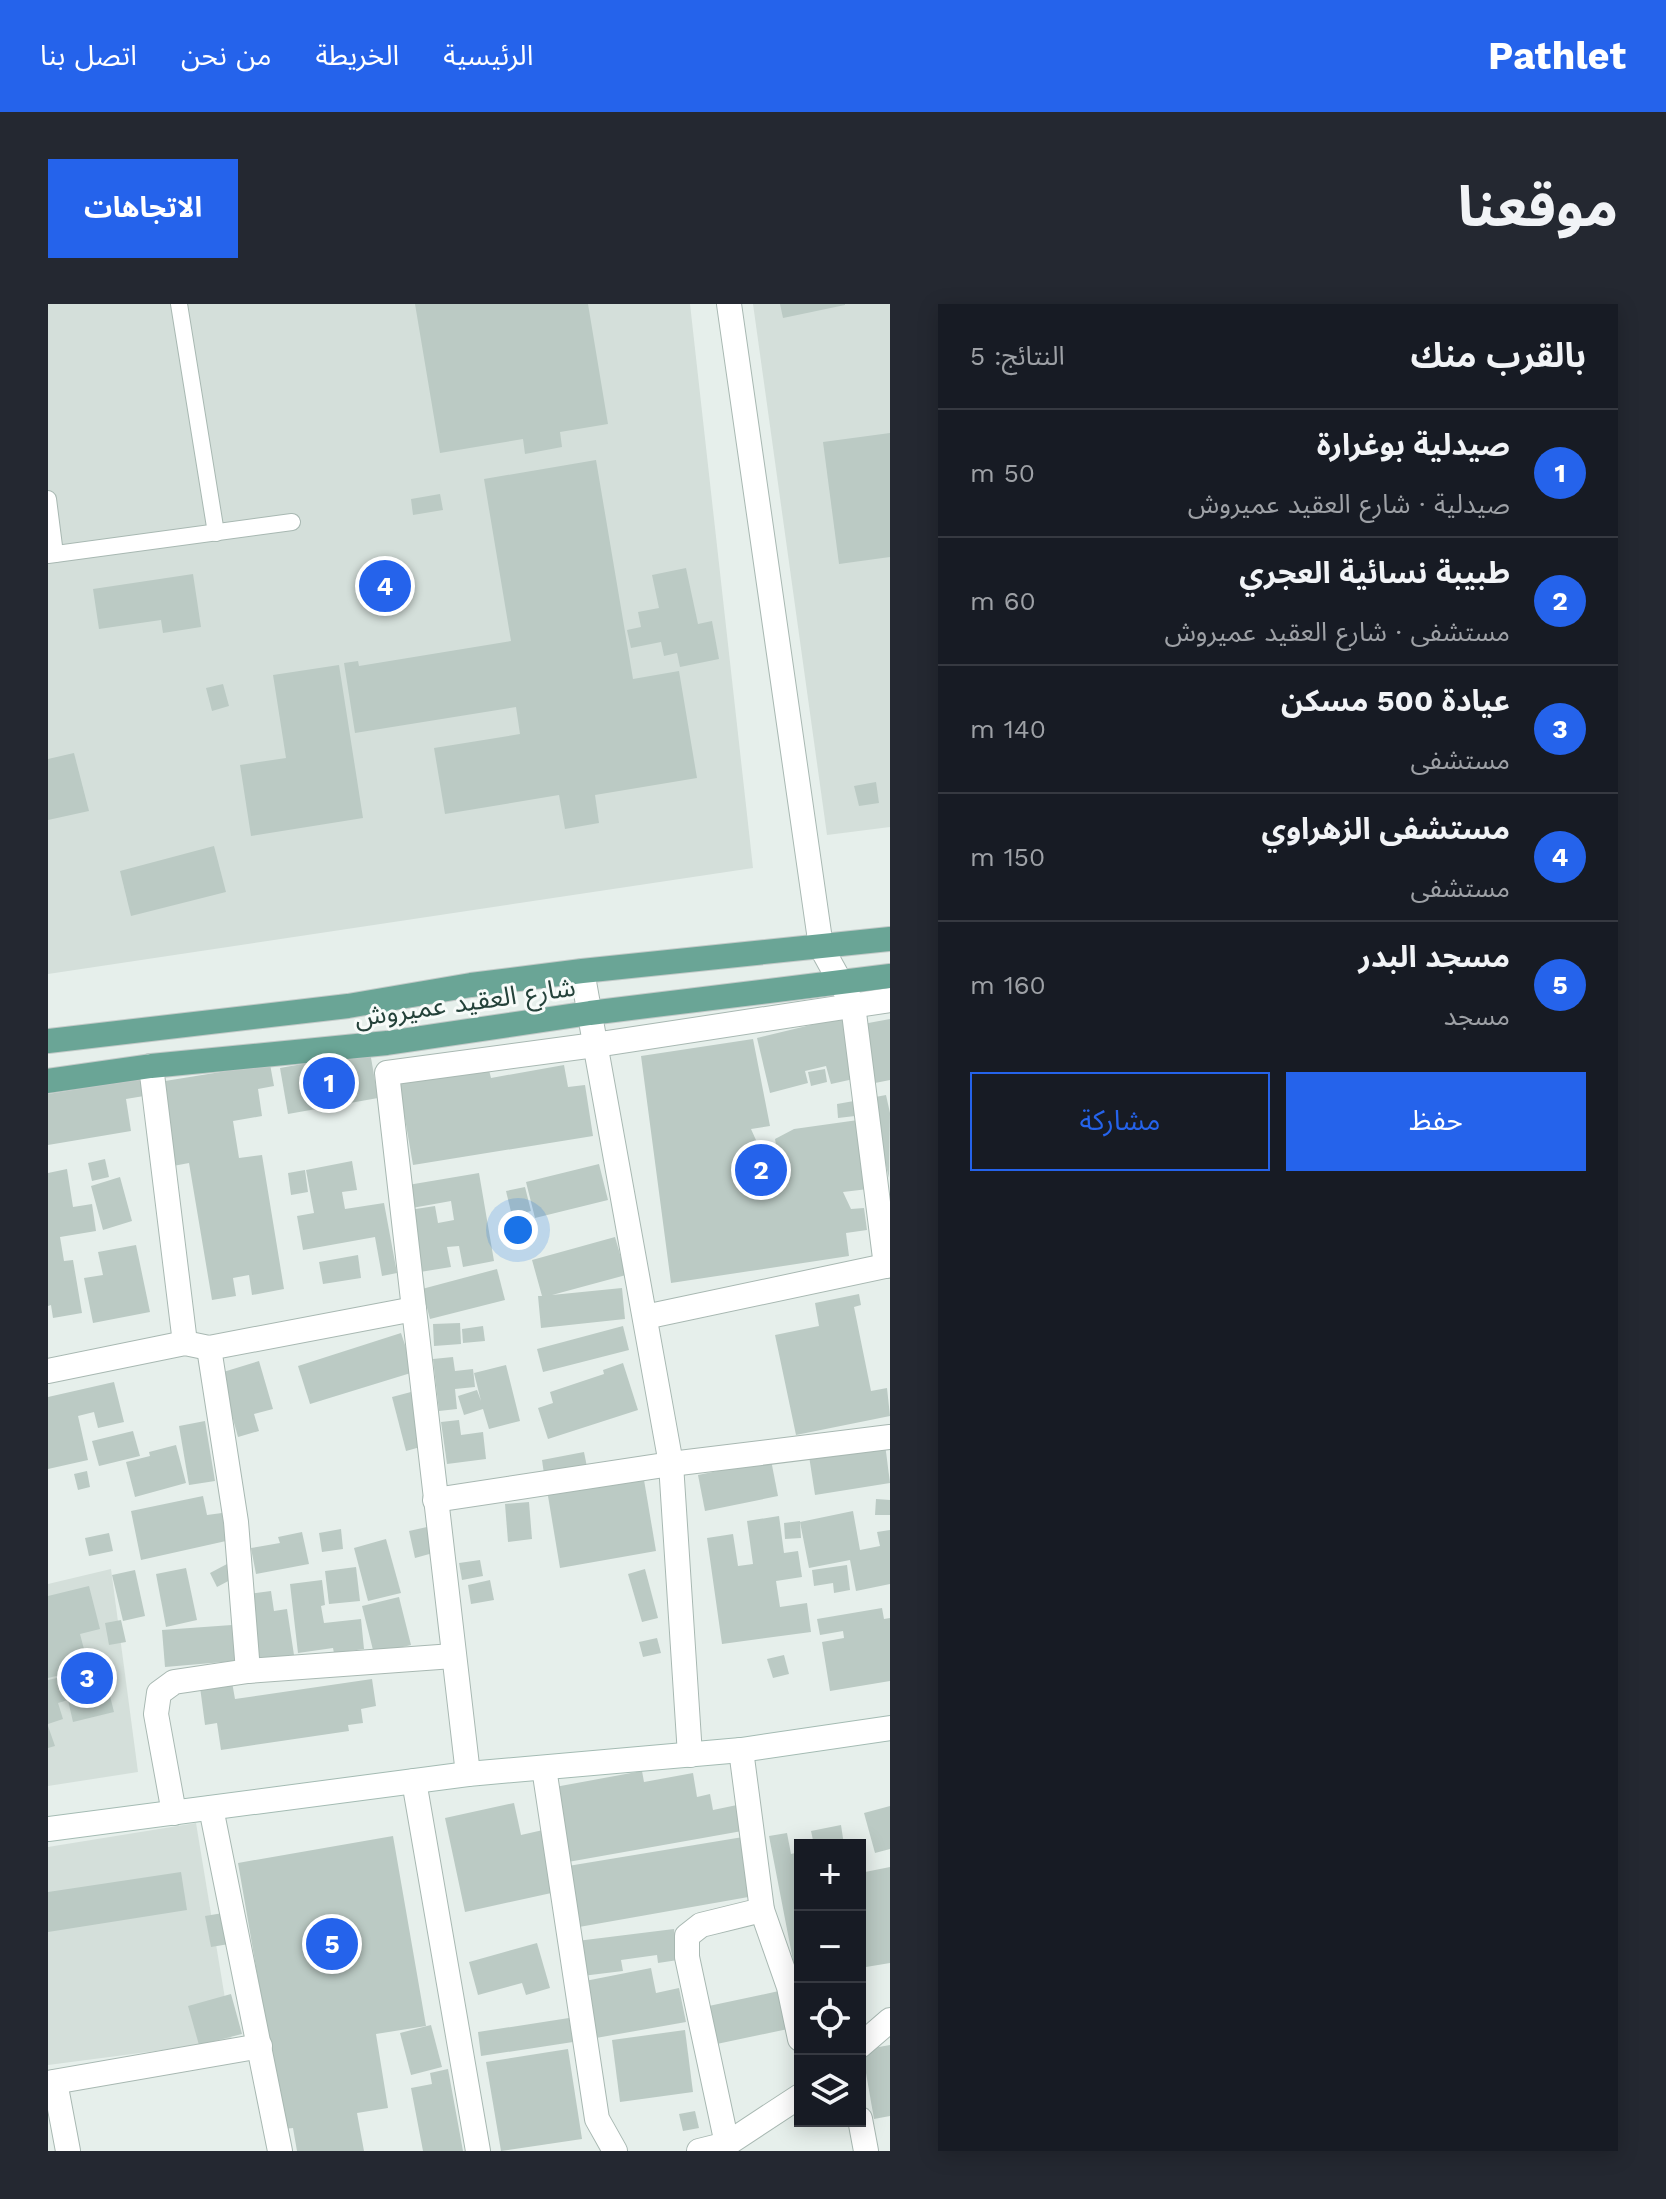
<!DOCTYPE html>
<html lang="ar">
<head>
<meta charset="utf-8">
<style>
  body { margin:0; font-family:"Work Sans","Noto Sans Arabic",sans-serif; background:#242831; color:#f1f3f6; direction:rtl }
  .controls { position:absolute; right:24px; bottom:24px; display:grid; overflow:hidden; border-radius:0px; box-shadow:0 4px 20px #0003 }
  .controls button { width:72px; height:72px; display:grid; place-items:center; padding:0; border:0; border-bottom:2px solid #363941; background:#171b24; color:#f1f3f6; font:40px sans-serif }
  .you { position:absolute; left:470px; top:926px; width:28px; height:28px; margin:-20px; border:6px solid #fff; border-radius:50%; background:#1a73e8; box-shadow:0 0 0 12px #1a73e833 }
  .badge { display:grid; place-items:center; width:52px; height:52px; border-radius:50%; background:#2563eb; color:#fff; font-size:26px; font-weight:700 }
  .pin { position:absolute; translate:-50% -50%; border:4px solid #fff; box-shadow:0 2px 8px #0006 }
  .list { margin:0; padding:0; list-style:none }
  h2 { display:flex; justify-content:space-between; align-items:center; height:104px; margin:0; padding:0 32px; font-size:34px }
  h2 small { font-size:26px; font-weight:400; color:#9ea1a6 }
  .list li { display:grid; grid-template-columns:52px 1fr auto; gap:24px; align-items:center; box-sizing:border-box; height:128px; padding:0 32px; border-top:2px solid #363941 }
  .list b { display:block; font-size:30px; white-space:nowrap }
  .list p { margin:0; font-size:26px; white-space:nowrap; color:#9ea1a6 }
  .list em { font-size:26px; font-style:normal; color:#9ea1a6 }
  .actions { display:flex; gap:16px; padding:24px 32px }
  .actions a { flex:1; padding:18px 0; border:2px solid #2563eb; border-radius:0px; text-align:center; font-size:28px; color:#2563eb }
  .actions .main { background:#2563eb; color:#fff }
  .icon { flex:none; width:44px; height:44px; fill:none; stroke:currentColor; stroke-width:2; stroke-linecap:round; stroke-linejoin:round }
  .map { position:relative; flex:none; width:842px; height:1847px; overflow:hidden; direction:ltr; border-radius:0px }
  header { display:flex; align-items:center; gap:48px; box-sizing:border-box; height:112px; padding:0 40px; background:#2563eb; color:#fff }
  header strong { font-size:38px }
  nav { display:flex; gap:44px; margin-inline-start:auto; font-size:28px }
  .intro { display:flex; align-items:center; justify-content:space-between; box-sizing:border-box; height:192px; padding:0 48px }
  h1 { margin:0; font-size:56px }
  .button { padding:20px 36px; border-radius:0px; background:#2563eb; color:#fff; font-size:28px; font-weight:700 }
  main { display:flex; gap:48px; padding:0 48px }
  aside { flex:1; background:#171b24; border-radius:0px; box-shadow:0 4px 20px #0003 }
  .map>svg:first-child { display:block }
</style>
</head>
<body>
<header>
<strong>Pathlet</strong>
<nav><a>الرئيسية</a><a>الخريطة</a><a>من نحن</a><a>اتصل بنا</a></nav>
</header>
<div class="intro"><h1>موقعنا</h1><a class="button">الاتجاهات</a></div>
<main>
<aside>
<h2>بالقرب منك<small>النتائج: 5</small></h2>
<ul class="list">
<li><span class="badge">1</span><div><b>صيدلية بوغرارة</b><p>صيدلية · شارع العقيد عميروش</p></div><em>50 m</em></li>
<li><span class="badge">2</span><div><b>طبيبة نسائية العجري</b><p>مستشفى · شارع العقيد عميروش</p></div><em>60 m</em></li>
<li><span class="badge">3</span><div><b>عيادة 500 مسكن</b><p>مستشفى</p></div><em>140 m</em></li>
<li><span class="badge">4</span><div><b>مستشفى الزهراوي</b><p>مستشفى</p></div><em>150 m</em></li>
<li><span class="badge">5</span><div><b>مسجد البدر</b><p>مسجد</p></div><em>160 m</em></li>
</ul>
<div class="actions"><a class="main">حفظ</a><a>مشاركة</a></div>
</aside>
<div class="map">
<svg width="842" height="1847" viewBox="0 0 842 1847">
  <rect width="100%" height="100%" fill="#e6efeb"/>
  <g fill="#d4dfda">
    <polygon points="0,0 642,0 705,564 0,670"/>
    <polygon points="705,0 842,0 842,523 779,531"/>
    <polygon points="63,1265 90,1468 0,1482 0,1280"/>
    <polygon points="148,1519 184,1737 0,1761 0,1543"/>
  </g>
  <g fill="#bbcac4">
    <polygon points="367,0 540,0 560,120 512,128 514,143 477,150 475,135 392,149"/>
    <polygon points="732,0 797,0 797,1 735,14"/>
    <polygon points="842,129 842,253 791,260 775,138"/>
    <polygon points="548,156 585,375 631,367 649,474 547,491 551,519 517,525 511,491 397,510 386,444 472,430 468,403 307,429 296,359 310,357 311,362 463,337 436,175"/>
    <polygon points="392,190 395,206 365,211 363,195"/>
    <polygon points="638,264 650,320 664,317 671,355 632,363 629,349 616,352 613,338 583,344 579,326 593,323 590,308 611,304 604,271"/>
    <polygon points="145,270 153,323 115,329 113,316 51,325 45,285"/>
    <polygon points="291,361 315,514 203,532 192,461 238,454 225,371"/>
    <polygon points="175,380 181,402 164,407 158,384"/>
    <polygon points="26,449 41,507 0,516 0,455"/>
    <polygon points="828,478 831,499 811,502 806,482"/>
    <polygon points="166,542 178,588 83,612 72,567"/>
    <polygon points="796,713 810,774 783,780 778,762 757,767 760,779 722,789 709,734"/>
    <polygon points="842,715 842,776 827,779 815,720"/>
    <polygon points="705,735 722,822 703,825 716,854 730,852 727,835 746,825 810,816 820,885 795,888 803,905 816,904 819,926 798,929 801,952 623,979 593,752"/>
    <polygon points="322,748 330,794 240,810 232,764"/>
    <polygon points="222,760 226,782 210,785 214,812 185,817 191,854 214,851 236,985 204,991 201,971 185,974 188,992 164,996 141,859 125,862 111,778"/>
    <polygon points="516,761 520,783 537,781 545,832 365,861 351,780 441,766 443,774"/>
    <polygon points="777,765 779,778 763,782 760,768"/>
    <polygon points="99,774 102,791 78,795 83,827 0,841 0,790"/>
    <polygon points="838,791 842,809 841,874 822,794"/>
    <polygon points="806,797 807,812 790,814 789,800"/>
    <polygon points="57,855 61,873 44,877 40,859"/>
    <polygon points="304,857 309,886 294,888 297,905 336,899 349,969 334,972 327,933 255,946 249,912 266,909 258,866"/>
    <polygon points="551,860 560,896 487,914 478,878"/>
    <polygon points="19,865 25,903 44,900 48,927 12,933 16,957 25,956 34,1009 5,1014 3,1001 0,1002 0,869"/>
    <polygon points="257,866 260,888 243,891 240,869"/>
    <polygon points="431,869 446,957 415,963 411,942 399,943 403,963 372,968 361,906 387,902 390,919 406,916 403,897 364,904 360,881"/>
    <polygon points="72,873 84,917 55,926 43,882"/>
    <polygon points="477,883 483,907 464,912 458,887"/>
    <polygon points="567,933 578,971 504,991 574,984 577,1015 493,1024 490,992 494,992 484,956"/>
    <polygon points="88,941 102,1008 45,1019 36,974 55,971 50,948"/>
    <polygon points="310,951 313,974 275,980 271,958"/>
    <polygon points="449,965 457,996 382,1015 374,985"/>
    <polygon points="811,990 813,1001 806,1003 823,1087 839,1084 842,1112 748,1131 727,1031 771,1022 767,999"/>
    <polygon points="412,1019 413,1040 386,1042 385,1020"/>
    <polygon points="435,1022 437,1037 415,1039 414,1025"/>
    <polygon points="575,1022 581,1046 495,1068 489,1045"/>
    <polygon points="353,1029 366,1068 262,1100 250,1062"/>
    <polygon points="405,1053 407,1067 425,1065 427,1083 407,1085 409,1105 391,1107 385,1055"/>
    <polygon points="211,1057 225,1105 206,1110 211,1127 190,1133 172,1069"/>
    <polygon points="575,1059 590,1106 500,1135 490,1104 505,1099 502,1088 556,1070 555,1066"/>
    <polygon points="458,1061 472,1117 441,1125 435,1105 416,1111 410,1092 429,1086 433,1097 426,1069"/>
    <polygon points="66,1078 76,1118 50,1124 46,1108 30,1112 40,1156 0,1165 0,1093"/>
    <polygon points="363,1088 376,1142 358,1147 344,1093"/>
    <polygon points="411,1116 413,1131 435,1128 438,1155 399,1160 393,1118"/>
    <polygon points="157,1117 167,1177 141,1181 131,1122"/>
    <polygon points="85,1127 92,1152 51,1162 44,1137"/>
    <polygon points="837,1140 842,1179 767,1191 761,1152"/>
    <polygon points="128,1141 138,1179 87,1193 78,1158 102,1152 101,1148"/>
    <polygon points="536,1148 539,1163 496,1170 494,1156"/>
    <polygon points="723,1156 730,1192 657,1207 650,1171"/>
    <polygon points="39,1167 42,1183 30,1186 26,1170"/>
    <polygon points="595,1170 608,1247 512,1264 499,1186"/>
    <polygon points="155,1192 159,1211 174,1209 178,1237 93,1256 83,1207"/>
    <polygon points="828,1195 842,1196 842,1211 827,1211"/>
    <polygon points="481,1198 484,1235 460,1238 457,1200"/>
    <polygon points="805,1207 812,1246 832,1242 829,1228 842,1226 842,1280 808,1287 802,1256 761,1264 752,1218"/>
    <polygon points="731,1212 736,1249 750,1247 754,1273 728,1277 732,1303 759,1299 763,1328 674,1340 659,1234 685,1230 690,1262 705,1260 699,1217"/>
    <polygon points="752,1217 753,1234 737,1235 736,1219"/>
    <polygon points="379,1223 385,1249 367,1254 361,1227"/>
    <polygon points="293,1225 295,1245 274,1248 271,1229"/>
    <polygon points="254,1228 261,1260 208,1270 203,1244 232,1239 230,1233"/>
    <polygon points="61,1229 65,1247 41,1252 37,1234"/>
    <polygon points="338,1235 353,1289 320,1297 306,1244"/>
    <polygon points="432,1256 435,1272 414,1276 411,1259"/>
    <polygon points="179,1260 186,1274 169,1283 162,1269"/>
    <polygon points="799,1261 802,1286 786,1289 785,1279 766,1282 764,1266"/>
    <polygon points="308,1263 312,1297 281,1300 277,1267"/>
    <polygon points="138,1264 149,1316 118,1323 108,1270"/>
    <polygon points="597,1265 610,1314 594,1318 580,1270"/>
    <polygon points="87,1266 97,1312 75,1317 64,1271"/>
    <polygon points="274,1276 277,1301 273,1302 276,1319 313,1315 316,1345 286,1349 285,1344 250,1349 242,1280"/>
    <polygon points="442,1276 446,1296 423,1300 420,1281"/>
    <polygon points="41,1282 52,1325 32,1330 41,1364 0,1374 0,1292"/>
    <polygon points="223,1287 226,1307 239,1305 246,1351 211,1356 201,1290"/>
    <polygon points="351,1293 363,1341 326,1350 314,1302"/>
    <polygon points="834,1304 836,1315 842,1314 842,1377 782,1387 774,1338 796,1334 795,1327 772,1331 769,1315"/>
    <polygon points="73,1316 78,1338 61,1341 57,1319"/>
    <polygon points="184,1321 187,1357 117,1363 114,1326"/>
    <polygon points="609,1334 613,1349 595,1353 591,1338"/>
    <polygon points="736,1351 741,1370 725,1374 719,1355"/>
    <polygon points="56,1368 66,1408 25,1418 20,1396 10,1399 15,1415 0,1420 0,1376 13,1373 15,1378"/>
    <polygon points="324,1375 328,1402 313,1405 315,1419 300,1421 301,1427 173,1446 169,1419 157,1421 152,1383 184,1378 187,1395"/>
    <polygon points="0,1422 7,1442 0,1444"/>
    <polygon points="594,1467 596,1478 645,1469 649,1493 662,1490 665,1506 689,1501 694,1527 520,1558 507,1483"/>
    <polygon points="466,1499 473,1531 495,1526 508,1588 417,1608 397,1514"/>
    <polygon points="842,1502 842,1545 827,1549 816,1509"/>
    <polygon points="793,1521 796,1541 766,1541 763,1527"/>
    <polygon points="739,1529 743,1550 752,1548 752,1676 749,1677 721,1532"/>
    <polygon points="345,1532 378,1722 328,1730 340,1804 309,1809 316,1847 249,1847 245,1824 236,1825 190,1559"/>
    <polygon points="695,1533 706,1592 531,1623 520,1562"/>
    <polygon points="842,1563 842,1659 812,1664 812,1569"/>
    <polygon points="133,1568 139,1606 0,1628 0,1588"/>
    <polygon points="175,1609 181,1640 163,1643 157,1612"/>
    <polygon points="626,1625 630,1656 610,1659 609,1651 573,1656 575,1667 534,1672 529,1637"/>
    <polygon points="489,1639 502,1684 478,1691 474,1679 430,1691 421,1658"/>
    <polygon points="603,1664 608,1689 631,1684 638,1718 548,1734 532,1678"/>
    <polygon points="731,1687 740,1725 664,1741 656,1703"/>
    <polygon points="183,1690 194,1730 151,1741 140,1702"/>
    <polygon points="521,1714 525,1738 433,1752 430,1728"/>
    <polygon points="383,1721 394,1763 363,1771 352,1729"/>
    <polygon points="637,1726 645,1788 572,1798 564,1736"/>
    <polygon points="842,1741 842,1812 826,1815 814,1746"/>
    <polygon points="520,1745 534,1835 453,1847 438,1758"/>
    <polygon points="400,1765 415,1847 375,1847 363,1784 384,1780 382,1769"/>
    <polygon points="647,1807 651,1824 635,1827 631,1810"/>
  </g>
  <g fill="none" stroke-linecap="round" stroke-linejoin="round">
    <g stroke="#a8b8b2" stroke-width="18">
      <g id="lane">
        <polyline points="131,0 168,229"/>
        <polyline points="0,195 7,250"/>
        <polyline points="0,251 244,218"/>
      </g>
    </g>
    <g stroke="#a8b8b2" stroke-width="26">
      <g id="street">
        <polyline points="681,0 773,643 805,701 838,962"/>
        <polyline points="534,667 623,1160 642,1451"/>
        <polyline points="103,762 137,1039"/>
        <polyline points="366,1005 339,769 547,741 842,696"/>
        <polyline points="597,1013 842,961"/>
        <polyline points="161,1044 188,1218 200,1367"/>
        <polyline points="0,1067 137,1039 161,1044 366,1005 420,1470"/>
        <polyline points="387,1196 623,1160 842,1133"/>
        <polyline points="693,1446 714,1606 741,1683 752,1735"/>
        <polyline points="496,1464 549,1815 567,1847"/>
        <polyline points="366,1477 430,1847"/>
        <polyline points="163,1504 232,1847"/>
        <polyline points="126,1509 108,1410 111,1389 126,1378 200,1367 405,1352"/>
        <polyline points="812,1742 842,1716"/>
        <polyline points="7,1778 20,1847"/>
        <polyline points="0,1779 212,1742"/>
        <polyline points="812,1815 818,1847"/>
        <polyline points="679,1840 639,1653 639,1632 653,1621 714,1606"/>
        <polyline points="651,1847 679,1840 752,1792"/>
      </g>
    </g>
    <g stroke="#a4bbb3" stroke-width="26">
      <polyline id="secondary" points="0,1525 420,1470 693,1446 842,1424"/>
    </g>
    <g stroke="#c2cac8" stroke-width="26">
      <g id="primary">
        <polyline points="0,737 300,702 423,681 534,667 842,635"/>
        <polyline points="0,777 103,762 339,739 542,709 842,672"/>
      </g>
    </g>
    <use href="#lane" stroke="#fff" stroke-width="16"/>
    <use href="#street" stroke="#fff" stroke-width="24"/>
    <use href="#secondary" stroke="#fff" stroke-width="24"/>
    <use href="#primary" stroke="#6aa596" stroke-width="24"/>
  </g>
  <g text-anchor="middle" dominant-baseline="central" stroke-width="6" stroke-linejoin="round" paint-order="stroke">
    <g font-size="26" fill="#24423a" stroke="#f7fbf9">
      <text transform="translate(417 698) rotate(-8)">شارع العقيد عميروش</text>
    </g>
  </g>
</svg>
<div class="controls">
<button>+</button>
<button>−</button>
<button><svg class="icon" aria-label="locate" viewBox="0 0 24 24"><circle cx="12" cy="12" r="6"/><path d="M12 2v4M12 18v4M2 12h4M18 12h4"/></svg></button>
<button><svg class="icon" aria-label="layers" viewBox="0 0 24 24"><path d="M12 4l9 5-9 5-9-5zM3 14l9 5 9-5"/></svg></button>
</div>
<div class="you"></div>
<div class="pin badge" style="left:281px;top:779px">1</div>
<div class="pin badge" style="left:713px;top:866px">2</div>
<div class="pin badge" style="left:39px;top:1374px">3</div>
<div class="pin badge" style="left:337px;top:282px">4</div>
<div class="pin badge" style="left:284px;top:1640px">5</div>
</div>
</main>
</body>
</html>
